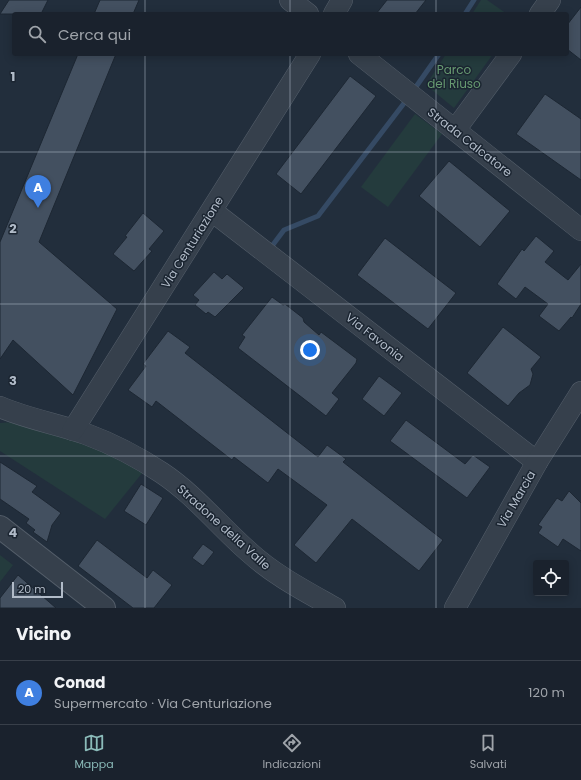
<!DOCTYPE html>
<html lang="it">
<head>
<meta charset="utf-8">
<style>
  body { margin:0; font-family:Poppins,sans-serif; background:#232a35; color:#f1f3f6 }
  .controls { position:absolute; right:12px; bottom:12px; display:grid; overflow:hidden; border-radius:4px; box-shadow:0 2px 10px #0003 }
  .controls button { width:36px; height:36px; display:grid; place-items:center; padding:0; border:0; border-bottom:1px solid #383f49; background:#1a222d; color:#f1f3f6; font:20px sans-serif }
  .scale { position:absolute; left:12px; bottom:10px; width:51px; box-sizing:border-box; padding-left:4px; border:2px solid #b1bbc8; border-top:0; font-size:11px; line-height:14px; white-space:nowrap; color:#b1bbc8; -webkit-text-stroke:3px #1b2531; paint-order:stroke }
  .you { position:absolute; left:310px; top:350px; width:14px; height:14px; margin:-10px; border:3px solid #fff; border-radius:50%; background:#1a73e8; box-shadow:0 0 0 6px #1a73e833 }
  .badge { display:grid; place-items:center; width:26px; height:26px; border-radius:50%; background:#8bbbb9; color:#fff; font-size:13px; font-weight:700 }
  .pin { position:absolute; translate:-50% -33px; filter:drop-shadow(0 1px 2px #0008) }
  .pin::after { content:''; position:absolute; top:21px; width:14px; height:12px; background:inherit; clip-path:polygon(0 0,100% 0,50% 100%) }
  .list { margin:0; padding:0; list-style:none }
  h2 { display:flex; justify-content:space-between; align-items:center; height:52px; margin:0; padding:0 16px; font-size:17px }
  h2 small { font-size:13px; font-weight:400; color:#9fa4aa }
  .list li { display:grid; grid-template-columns:26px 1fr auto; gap:12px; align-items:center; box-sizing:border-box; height:64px; padding:0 16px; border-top:1px solid #383f49 }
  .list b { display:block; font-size:15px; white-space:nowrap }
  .list p { margin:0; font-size:13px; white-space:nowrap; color:#9fa4aa }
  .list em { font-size:13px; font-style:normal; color:#9fa4aa }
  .icon { flex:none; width:22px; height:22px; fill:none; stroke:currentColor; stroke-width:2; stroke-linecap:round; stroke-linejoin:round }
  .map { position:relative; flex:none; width:581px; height:608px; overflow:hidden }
  .search { position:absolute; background:#1a222d; box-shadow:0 2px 10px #0003; left:12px; right:12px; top:12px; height:44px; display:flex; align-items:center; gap:10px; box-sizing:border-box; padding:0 14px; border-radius:4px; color:#9fa4aa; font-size:15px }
  .sheet { height:116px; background:#1a222d }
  nav { display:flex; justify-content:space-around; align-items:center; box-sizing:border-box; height:56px; border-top:1px solid #383f49; background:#1a222d; font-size:11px; color:#9fa4aa }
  nav a { display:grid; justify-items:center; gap:2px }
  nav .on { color:#8bbbb9 }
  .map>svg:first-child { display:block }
</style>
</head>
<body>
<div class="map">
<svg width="581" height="608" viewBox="0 0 581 608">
  <rect width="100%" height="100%" fill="#222e3c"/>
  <g fill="#243b3d">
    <polygon points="481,0 487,0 507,14 472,14"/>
    <polygon points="446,54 493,54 454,108 426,85"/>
    <polygon points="415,114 442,134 388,207 361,187"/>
    <polygon points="13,422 71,436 143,472 105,519 0,451 0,423"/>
    <polygon points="0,555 13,565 0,582"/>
  </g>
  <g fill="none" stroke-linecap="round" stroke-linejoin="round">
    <g stroke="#354a64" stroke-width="5">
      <polyline points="465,14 474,0"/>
      <polyline points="413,91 439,54"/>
      <polyline points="272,246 284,230 318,216 408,98"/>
    </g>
  </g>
  <g fill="#435060" stroke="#1d2733">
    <polygon points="9,0 48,0 41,14 0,14"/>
    <polygon points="100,0 139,0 133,14 94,14"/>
    <polygon points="387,0 426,0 415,14 376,14"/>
    <polygon points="581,7 581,60 567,49 567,25"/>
    <polygon points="78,54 116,54 39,242 117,309 73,395 13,340 0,359 0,242"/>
    <polygon points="350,76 376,96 301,194 276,174"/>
    <polygon points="545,94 581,119 581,180 516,134"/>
    <polygon points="449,161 510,211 480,247 419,196"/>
    <polygon points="143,213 164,231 149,249 152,251 134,271 113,254 127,237 125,236"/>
    <polygon points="536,236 554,251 545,262 568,280 581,264 581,304 572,318 571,317 559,331 539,316 548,304 525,287 516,299 497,284 522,249 524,251"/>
    <polygon points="385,238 456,293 428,329 357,275"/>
    <polygon points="214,272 222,279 227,274 244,288 215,317 208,312 206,314 195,305 199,300 193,295"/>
    <polygon points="272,297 283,305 285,304 303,318 304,322 319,335 321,332 357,359 356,363 332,393 339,399 326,416 238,348 245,337 242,335"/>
    <polygon points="503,327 541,357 531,369 533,374 530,385 519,393 508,406 467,373"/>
    <polygon points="168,331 190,347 185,353 318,457 327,445 346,459 343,462 443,540 419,571 352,519 316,563 294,545 327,505 278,469 268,483 234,457 232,460 156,401 152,407 128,390 146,366 143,364"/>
    <polygon points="379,376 402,393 384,416 362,399"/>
    <polygon points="406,420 465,464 473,455 490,467 467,498 390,441"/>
    <polygon points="0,462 37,486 32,492 61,513 52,525 47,542 33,532 35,530 26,523 29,519 0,499"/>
    <polygon points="141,484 163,498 146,525 124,511"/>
    <polygon points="569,491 581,503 581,551 563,539 558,547 538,533 542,527 538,525 557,498 562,501"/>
    <polygon points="97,540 147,578 153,570 172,585 154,608 133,608 78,566"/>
    <polygon points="203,544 214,552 203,566 192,558"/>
    <polygon points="18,575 56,608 0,608 0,598"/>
  </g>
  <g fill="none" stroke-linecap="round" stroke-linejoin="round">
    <g stroke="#545e6a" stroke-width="22">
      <g id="minor">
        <polyline points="290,0 308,14"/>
        <polyline points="334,14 342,0"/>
        <polyline points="540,14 550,0"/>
        <polyline points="359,54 581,230"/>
        <polyline points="455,130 511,54"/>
        <polyline points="212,211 537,462"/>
        <path d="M 0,407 C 28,419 58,424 86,434 C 113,444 138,457 162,473 C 195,495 219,526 249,552 C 274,575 305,591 335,608"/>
        <polyline points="73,430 310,54"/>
        <polyline points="455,608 537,462 581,392"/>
      </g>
    </g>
    <g stroke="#545e6a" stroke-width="24">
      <polyline id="tertiary" points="0,527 104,608"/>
    </g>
    <use href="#minor" stroke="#36404c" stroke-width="21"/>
    <use href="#tertiary" stroke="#36404c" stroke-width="22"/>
  </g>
  <path fill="none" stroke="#b1bbc8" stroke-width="1" stroke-opacity="0.55" d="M 145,0 L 145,14M 290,0 L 290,14M 436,0 L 436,14M 145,54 L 145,608M 290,54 L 290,608M 436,54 L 436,608M 0,152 L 581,152M 0,304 L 581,304M 0,456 L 581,456"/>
  <g text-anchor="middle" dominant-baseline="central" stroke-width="3" stroke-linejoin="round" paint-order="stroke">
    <g font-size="12" fill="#679a71" stroke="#1b2531">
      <text x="454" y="69">Parco<tspan x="454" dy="14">del Riuso</tspan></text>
    </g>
    <g font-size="12" fill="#b1bbc8" stroke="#1b2531">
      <text transform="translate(470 142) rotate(38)">Strada Calcatore</text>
      <text transform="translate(192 242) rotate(-58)">Via Centuriazione</text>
      <text transform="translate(375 337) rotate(38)">Via Favonia</text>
      <text transform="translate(516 499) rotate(-60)">Via Marcia</text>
      <text transform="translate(224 527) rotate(42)">Stradone della Valle</text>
    </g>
  </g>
  <g font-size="13" text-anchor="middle" font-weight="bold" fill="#b1bbc8" stroke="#1b2531" stroke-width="3" stroke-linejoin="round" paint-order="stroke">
    <text x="13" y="81">1</text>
    <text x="13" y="233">2</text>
    <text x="13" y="385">3</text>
    <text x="13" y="537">4</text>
  </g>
</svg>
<div class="controls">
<button><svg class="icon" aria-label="locate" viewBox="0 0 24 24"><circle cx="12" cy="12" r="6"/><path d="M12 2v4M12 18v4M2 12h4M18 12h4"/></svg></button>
</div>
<div class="scale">20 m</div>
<div class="you"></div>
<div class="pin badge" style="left:38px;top:208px;background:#3f7fe0">A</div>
<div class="search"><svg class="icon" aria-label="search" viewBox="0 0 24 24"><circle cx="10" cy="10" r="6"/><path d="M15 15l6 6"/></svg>Cerca qui</div>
</div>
<section class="sheet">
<h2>Vicino<small></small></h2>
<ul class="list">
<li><span class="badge" style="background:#3f7fe0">A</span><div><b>Conad</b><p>Supermercato · Via Centuriazione</p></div><em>120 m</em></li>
</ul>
</section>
<nav>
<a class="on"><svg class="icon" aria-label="map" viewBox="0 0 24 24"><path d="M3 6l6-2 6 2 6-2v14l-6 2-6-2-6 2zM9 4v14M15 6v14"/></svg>Mappa</a>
<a><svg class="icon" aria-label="directions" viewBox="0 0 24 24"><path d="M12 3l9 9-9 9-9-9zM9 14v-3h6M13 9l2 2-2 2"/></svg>Indicazioni</a>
<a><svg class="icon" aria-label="saved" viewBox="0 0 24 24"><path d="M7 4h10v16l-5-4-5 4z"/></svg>Salvati</a>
</nav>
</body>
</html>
